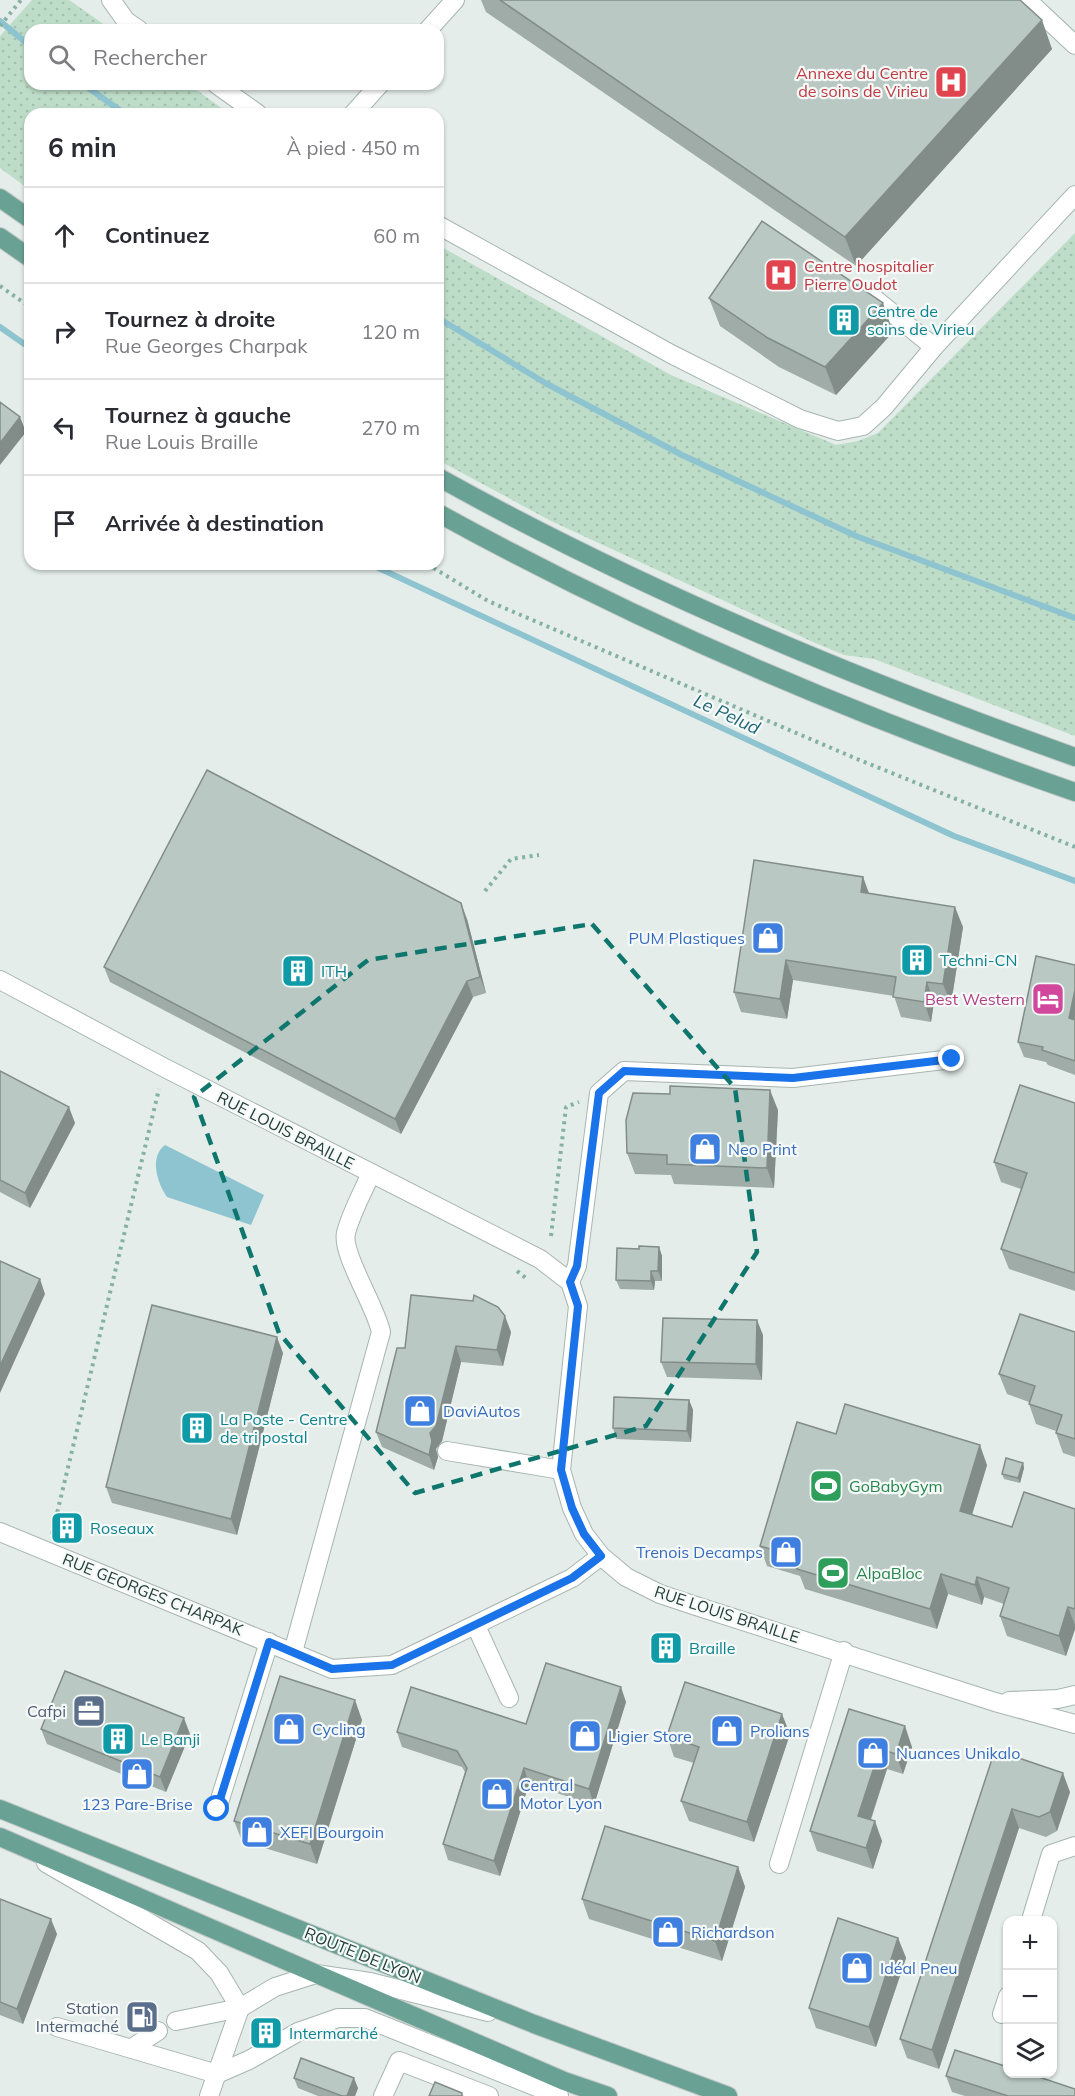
<!DOCTYPE html>
<html lang="fr">
<head>
<meta charset="utf-8">
<style>
  body { margin:0; font-family:Mulish,sans-serif; background:#f7f7f7; color:#2b2b33 }
  .controls { position:absolute; right:18px; bottom:18px; display:grid; overflow:hidden; border-radius:12px; box-shadow:0 2px 4px #0004 }
  .controls button { width:54px; height:54px; display:grid; place-items:center; padding:0; border:0; border-bottom:2px solid #e1e1e2; background:#fff; color:#2b2b33; font:30px sans-serif }
  .stop { position:absolute; width:18px; height:18px; margin:-14px; border:4px solid #1a73e8; border-radius:50%; background:#fff }
  .stop.end { background:#1a73e8; border-color:#fff; box-shadow:0 2px 6px #0008 }
  .list { margin:0; padding:0; list-style:none }
  h2 { display:flex; justify-content:space-between; align-items:center; height:78px; margin:0; padding:0 24px; font-size:26px }
  h2 small { font-size:20px; font-weight:400; color:#7c7c81 }
  .list li { display:grid; grid-template-columns:39px 1fr auto; gap:18px; align-items:center; box-sizing:border-box; height:96px; padding:0 24px; border-top:2px solid #e1e1e2 }
  .list b { display:block; font-size:22px; white-space:nowrap }
  .list p { margin:0; font-size:20px; white-space:nowrap; color:#7c7c81 }
  .list em { font-size:20px; font-style:normal; color:#7c7c81 }
  .icon { flex:none; width:33px; height:33px; fill:none; stroke:currentColor; stroke-width:2; stroke-linecap:round; stroke-linejoin:round }
  .map { position:relative; flex:none; width:1075px; height:2096px; overflow:hidden }
  .search { position:absolute; background:#fff; box-shadow:0 2px 4px #0004; left:24px; top:24px; width:420px; height:66px; display:flex; align-items:center; gap:15px; box-sizing:border-box; padding:0 21px; border-radius:18px; color:#7c7c81; font-size:22px }
  .panel { position:absolute; background:#fff; box-shadow:0 2px 4px #0004; left:24px; top:108px; width:420px; height:462px; border-radius:18px }
  .map>svg:first-child { display:block }
</style>
</head>
<body>
<div class="map">
<svg width="1075" height="2096" viewBox="0 0 1075 2096">
  <defs>
    <pattern id="grass-dots" width="8" height="8" patternUnits="userSpaceOnUse" patternTransform="scale(1.5)"><rect width="8" height="8" fill="#beddc8"/><path d="M2 2h.1M6 6h.1" fill="none" stroke="#a3bfad" stroke-width="1.8" stroke-linecap="round"/></pattern>
  </defs>
  <rect width="100%" height="100%" fill="#e4ede9"/>
  <g fill="url(#grass-dots)">
    <polygon points="32,0 69,0 112,30 30,30 30,84 188,84 230,114 30,114 30,190 0,168 0,36"/>
    <polygon points="1075,233 1075,736 874,659 844,655 813,642 551,521 438,460 438,245 671,375 836,445 858,441 878,433"/>
  </g>
  <path fill="#8ec3d0" d="M 165,1145 L 264,1195 L 251,1225 L 167,1197 C 157,1183 149,1157 165,1145 Z"/>
  <g fill="none" stroke-linecap="round" stroke-linejoin="round">
    <g stroke="#8ec3d0" stroke-width="6">
      <polyline points="0,21 30,46"/>
      <polyline points="83,84 125,114"/>
      <polyline points="438,318 547,384 682,455 856,536 1075,618"/>
      <polyline points="0,327 30,348"/>
      <polyline points="370,564 954,836 1075,881"/>
    </g>
    <g stroke="#a7b5b0" stroke-width="20">
      <g id="minor">
        <polyline points="111,0 126,21 139,30"/>
        <polyline points="1027,0 1075,45"/>
        <polyline points="428,30 455,0"/>
        <polyline points="216,84 258,114"/>
        <polyline points="353,114 380,84"/>
        <polyline points="438,225 671,354 800,419 838,431 863,426 884,407 934,347 1075,195"/>
        <polyline points="865,291 934,347"/>
        <polyline points="0,980 163,1067 540,1259 570,1282 578,1306 561,1470 572,1508 584,1534 601,1556 626,1577 660,1594 696,1606 995,1702 1075,1724"/>
        <polyline points="570,1282 577,1266 599,1093 624,1071 793,1078 952,1059"/>
        <polyline points="447,1451 561,1470"/>
        <polyline points="0,1532 332,1669 392,1665 572,1578 601,1556"/>
        <polyline points="476,1626 509,1698"/>
        <path d="M 293,1652 L 381,1332 C 376,1307 341,1253 346,1233 C 351,1213 363,1192 371,1173"/>
        <polyline points="1009,1701 1058,1699 1075,1695"/>
        <polyline points="217,1809 269,1642"/>
        <polyline points="46,1863 198,1951 219,1973 240,2008"/>
        <polyline points="779,1864 844,1651"/>
        <polyline points="1031,1920 1051,1854 1075,1846"/>
        <polyline points="1002,2014 1008,1996"/>
        <polyline points="176,2021 240,2008 275,1987 316,1974 370,1982 488,2012"/>
        <polyline points="57,2027 217,2074 249,2060 298,2032 338,2018 365,2018 559,2096"/>
        <polyline points="132,2048 158,2031"/>
        <polyline points="209,2096 240,2008"/>
        <polyline points="383,2096 399,2061 489,2096"/>
      </g>
    </g>
    <g stroke="#c2c9c7" stroke-width="20">
      <g id="major">
        <polyline points="0,198 30,219"/>
        <polyline points="0,237 30,258"/>
        <path d="M 438,477 C 641,590 856,679 1075,757"/>
        <path d="M 438,513 C 641,625 856,716 1075,792"/>
        <polyline points="0,1809 534,2024 728,2096"/>
        <polyline points="0,1837 564,2081 608,2096"/>
      </g>
    </g>
    <g stroke="#85b0a4" stroke-width="4" stroke-dasharray="3 4.5" stroke-linecap="butt">
      <polyline points="0,26 21,0"/>
      <polyline points="0,286 30,307"/>
      <polyline points="427,564 488,601 857,759 1075,847"/>
      <polyline points="485,891 511,859 539,855"/>
      <polyline points="551,1236 566,1107 579,1102"/>
      <polyline points="517,1271 527,1279"/>
      <polyline points="52,1534 159,1089"/>
    </g>
    <use href="#minor" stroke="#fff" stroke-width="18"/>
    <use href="#major" stroke="#6aa195" stroke-width="18"/>
  </g>
  <g fill="#9faca7">
    <polygon points="481,0 1020,0 1052,49 856,266 486,12"/>
    <polygon points="709,298 893,332 836,395 779,367 720,326"/>
    <polygon points="863,877 869,893 963,927 951,1004 934,1002 931,1022 901,1017 894,996 793,980 787,1019 741,1012 734,992"/>
    <polygon points="467,919 486,993 473,997 401,1134 110,982 104,967"/>
    <polygon points="1075,965 1075,1075 1048,1065 1046,1062 1024,1057 1018,1042"/>
    <polygon points="0,1071 75,1123 30,1208 0,1192"/>
    <polygon points="1075,1103 1075,1291 1009,1269 1001,1249 1021,1189 1001,1182 994,1162"/>
    <polygon points="778,1110 774,1188 674,1184 671,1175 635,1174 627,1153"/>
    <polygon points="659,1247 662,1256 662,1281 655,1281 654,1290 620,1289 616,1280 639,1249"/>
    <polygon points="511,1332 503,1366 461,1362 442,1441 436,1449 438,1457 434,1470 382,1447 376,1432 405,1348"/>
    <polygon points="1075,1332 1075,1457 1063,1453 1056,1433 1056,1431 1036,1424 1029,1404 1029,1402 1007,1394 999,1374"/>
    <polygon points="763,1335 762,1380 667,1377 661,1362"/>
    <polygon points="283,1353 237,1535 112,1503 106,1487"/>
    <polygon points="689,1400 693,1410 691,1442 616,1439 613,1428"/>
    <polygon points="836,1434 987,1465 972,1515 1012,1527 1075,1509 1075,1629 1066,1656 1007,1636 1000,1616 1004,1604 984,1597 982,1605 948,1594 937,1629 805,1589 800,1576 767,1566 760,1546"/>
    <polygon points="1023,1463 1024,1468 1020,1483 1004,1479 1002,1474"/>
    <polygon points="626,1702 594,1805 529,1784 500,1876 448,1860 443,1844 465,1772 462,1767 402,1747 397,1732 526,1724"/>
    <polygon points="849,1709 912,1747 903,1774 887,1769 871,1820 882,1841 873,1869 817,1851 810,1831"/>
    <polygon points="362,1720 317,1864 242,1841 234,1821"/>
    <polygon points="41,1729 190,1734 166,1792 47,1744"/>
    <polygon points="790,1734 754,1842 689,1821 681,1801 694,1763 674,1757 667,1736"/>
    <polygon points="995,1750 1070,1792 1057,1831 1046,1837 1019,1828 939,2069 907,2058 900,2039"/>
    <polygon points="738,1867 745,1887 722,1961 589,1919 582,1899"/>
    <polygon points="0,1899 57,1934 23,2024 0,2015"/>
    <polygon points="898,1938 906,1958 876,2047 816,2028 809,2008"/>
    <polygon points="946,2076 1075,2096 965,2096 952,2092"/>
    <polygon points="294,2078 358,2088 355,2096 318,2096 298,2088"/>
  </g>
  <g fill="#828c88">
    <polygon points="1042,20 1052,49 856,266 845,237"/>
    <polygon points="883,303 893,332 836,395 825,367"/>
    <polygon points="20,417 26,432 0,465 0,443"/>
    <polygon points="863,877 870,897 861,892"/>
    <polygon points="461,903 467,919 486,993 480,977"/>
    <polygon points="955,907 963,927 951,1004 943,984"/>
    <polygon points="786,960 793,980 787,1019 780,999"/>
    <polygon points="467,981 473,997 401,1134 395,1119"/>
    <polygon points="927,982 934,1002 931,1022 924,1002"/>
    <polygon points="1075,990 1075,1032 1069,1018"/>
    <polygon points="770,1090 778,1110 774,1188 767,1168"/>
    <polygon points="69,1107 75,1123 30,1208 25,1193"/>
    <polygon points="659,1247 662,1256 662,1281 658,1271"/>
    <polygon points="651,1271 655,1281 654,1290 651,1281"/>
    <polygon points="40,1279 45,1294 0,1393 0,1366"/>
    <polygon points="505,1316 511,1332 503,1366 497,1350"/>
    <polygon points="757,1320 763,1335 762,1380 756,1364"/>
    <polygon points="277,1337 283,1353 237,1535 231,1519"/>
    <polygon points="456,1346 461,1362 442,1441 436,1449 438,1457 434,1470 429,1455 430,1433"/>
    <polygon points="689,1400 693,1410 691,1442 687,1431"/>
    <polygon points="980,1445 987,1465 967,1531 960,1511"/>
    <polygon points="1023,1463 1024,1468 1020,1483 1018,1478"/>
    <polygon points="941,1574 948,1594 937,1629 930,1609"/>
    <polygon points="977,1577 984,1597 982,1605 975,1585"/>
    <polygon points="1068,1607 1075,1625 1075,1629 1066,1656 1059,1636"/>
    <polygon points="621,1687 626,1702 594,1805 589,1789"/>
    <polygon points="355,1700 362,1720 317,1864 310,1844"/>
    <polygon points="782,1714 790,1734 754,1842 747,1822"/>
    <polygon points="184,1718 190,1734 166,1792 160,1777"/>
    <polygon points="905,1726 912,1747 903,1774 896,1754"/>
    <polygon points="880,1749 887,1769 865,1836 858,1816"/>
    <polygon points="524,1768 529,1784 500,1876 494,1861"/>
    <polygon points="1063,1773 1070,1792 1057,1831 1050,1812"/>
    <polygon points="1012,1809 1019,1828 939,2069 932,2050"/>
    <polygon points="875,1821 882,1841 873,1869 866,1848"/>
    <polygon points="738,1867 745,1887 722,1961 715,1941"/>
    <polygon points="51,1919 57,1934 23,2024 17,2009"/>
    <polygon points="898,1938 906,1958 876,2047 869,2027"/>
    <polygon points="354,2078 358,2088 355,2096 347,2096"/>
  </g>
  <g fill="#b9c8c2" stroke="#828c88" stroke-width="1.5">
    <polygon points="500,0 1020,0 1042,20 845,237"/>
    <polygon points="762,221 883,303 825,367 768,338 709,298"/>
    <polygon points="0,402 20,417 0,443"/>
    <polygon points="207,770 461,903 480,977 467,981 395,1119 104,967"/>
    <polygon points="754,860 863,877 861,892 955,907 943,984 927,982 924,1002 893,997 896,977 786,960 780,999 734,992"/>
    <polygon points="1036,956 1075,965 1075,990 1069,1018 1075,1020 1075,1061 1042,1050 1043,1047 1018,1042"/>
    <polygon points="0,1071 69,1107 25,1193 0,1180"/>
    <polygon points="1020,1085 1075,1103 1075,1273 1001,1249 1027,1173 994,1162"/>
    <polygon points="670,1086 770,1090 767,1168 667,1164 667,1155 627,1153 626,1120 633,1093 670,1094"/>
    <polygon points="639,1246 659,1247 658,1271 651,1271 651,1281 616,1280 617,1248 639,1249"/>
    <polygon points="0,1261 40,1279 0,1366"/>
    <polygon points="411,1295 473,1301 474,1295 498,1307 505,1316 497,1350 456,1346 436,1426 430,1433 432,1441 429,1455 376,1432 397,1348 405,1348"/>
    <polygon points="152,1305 277,1337 231,1519 106,1487"/>
    <polygon points="1020,1314 1075,1332 1075,1439 1056,1433 1062,1415 1029,1404 1035,1386 999,1374"/>
    <polygon points="663,1318 757,1320 756,1364 661,1362"/>
    <polygon points="614,1397 689,1400 687,1431 613,1428"/>
    <polygon points="845,1404 980,1445 960,1511 1012,1527 1024,1492 1075,1509 1075,1609 1068,1607 1059,1636 1000,1616 1009,1588 977,1577 975,1585 941,1574 930,1609 797,1569 801,1558 760,1546 797,1422 836,1434"/>
    <polygon points="1006,1458 1023,1463 1018,1478 1002,1474"/>
    <polygon points="546,1663 621,1687 589,1789 524,1768 494,1861 443,1844 467,1768 457,1751 397,1732 411,1687 526,1724"/>
    <polygon points="65,1671 184,1718 160,1777 41,1729"/>
    <polygon points="280,1676 355,1700 310,1844 234,1821"/>
    <polygon points="685,1682 782,1714 747,1822 681,1801 699,1747 667,1736"/>
    <polygon points="849,1709 905,1726 896,1754 880,1749 858,1816 875,1821 866,1848 810,1831"/>
    <polygon points="995,1750 1063,1773 1050,1812 1039,1817 1012,1809 932,2050 900,2039"/>
    <polygon points="605,1826 738,1867 715,1941 582,1899"/>
    <polygon points="0,1899 51,1919 17,2009 0,2002"/>
    <polygon points="838,1918 898,1938 869,2027 809,2008"/>
    <polygon points="955,2050 1008,2067 1008,2073 1027,2073 1075,2089 1075,2096 1008,2096 946,2076"/>
    <polygon points="301,2058 354,2078 347,2096 342,2096 294,2078"/>
    <polygon points="435,2082 462,2093 462,2096 429,2096"/>
  </g>
  <g fill="none" stroke-linecap="round" stroke-linejoin="round">
    <polyline stroke="#1a73e8" stroke-width="8" points="217,1809 269,1642 332,1669 392,1665 572,1578 601,1556 584,1534 572,1508 561,1470 578,1306 570,1282 577,1266 599,1093 624,1071 793,1078 952,1059"/>
  </g>
  <path fill="none" stroke="#0f766e" stroke-width="4.5" stroke-dasharray="12 8" stroke-linejoin="round" d="M 592,924 L 735,1088 L 757,1252 L 646,1426 L 415,1493 L 279,1333 L 194,1097 L 368,960 Z"/>
  <defs>
    <g id="hospital-square" transform="scale(1.725)"><rect x="-9" y="-9" width="18" height="18" rx="4" fill="#e0444e" stroke="#f5f9f7"/><path d="M-5-5h3v3.5h4V-5h3V5h-3V1.5h-4V5h-3Z" fill="#fff"/></g>
    <g id="building-square" transform="scale(1.725)"><rect x="-9" y="-9" width="18" height="18" rx="4" fill="#0f9aa8" stroke="#f5f9f7"/><path d="M-4-6H4V6H1V3H-1V6H-4ZM-2.5-4.3h1.7v1.8h-1.7ZM.8-4.3h1.7v1.8H.8ZM-2.5-1h1.7V.8h-1.7ZM.8-1h1.7V.8H.8Z" fill="#fff"/></g>
    <g id="shop-square" transform="scale(1.725)"><rect x="-9" y="-9" width="18" height="18" rx="4" fill="#3f7fe0" stroke="#f5f9f7"/><path d="M-5-2.5h2.3a2.7 3.5 0 0 1 5.4 0H5L5.5 6h-11ZM-1.5-2.5h3a1.5 2.3 0 0 0-3 0Z" fill="#fff"/></g>
    <g id="hotel-square" transform="scale(1.725)"><rect x="-9" y="-9" width="18" height="18" rx="4" fill="#d1479c" stroke="#f5f9f7"/><path d="M-6-4.5h1.5V1H6V5H4.5V3h-9V5H-6ZM-4 0a1.8 1.8 0 1 1 3.6 0ZM.5 0V-2.5h3Q6-2.5 6 0Z" fill="#fff"/></g>
    <g id="stadium-square" transform="scale(1.725)"><rect x="-9" y="-9" width="18" height="18" rx="4" fill="#2e9e5b" stroke="#f5f9f7"/><path d="M0-5a6.5 5 0 1 0 0 10a6.5 5 0 1 0 0-10ZM-3.5-1.8h7v3.6h-7Z" fill="#fff"/></g>
    <g id="office-square" transform="scale(1.725)"><rect x="-9" y="-9" width="18" height="18" rx="4" fill="#5c6f8a" stroke="#f5f9f7"/><path d="M-6-3h4V-5.5h4V-3h4V5H-6ZM-1-4.5V-3h2v-1.5ZM-6 0V1H6V0Z" fill="#fff"/></g>
    <g id="fuel-square" transform="scale(1.725)"><rect x="-9" y="-9" width="18" height="18" rx="4" fill="#5c6f8a" stroke="#f5f9f7"/><path d="M-5.5-6h7V0h2V4h1.3V-2.5L3-4.5l.8-.8L6-3V5H2.5V1h-1V6h-7ZM-4.2-4.7v3.2H.2V-4.7Z" fill="#fff"/></g>
  </defs>
  <g fill-rule="evenodd">
    <use href="#hospital-square" x="951" y="82"/>
    <use href="#hospital-square" x="781" y="275"/>
    <use href="#building-square" x="844" y="320"/>
    <use href="#shop-square" x="768" y="938"/>
    <use href="#building-square" x="917" y="960"/>
    <use href="#building-square" x="298" y="971"/>
    <use href="#hotel-square" x="1048" y="999"/>
    <use href="#shop-square" x="705" y="1149"/>
    <use href="#shop-square" x="420" y="1411"/>
    <use href="#building-square" x="197" y="1428"/>
    <use href="#stadium-square" x="826" y="1486"/>
    <use href="#building-square" x="67" y="1528"/>
    <use href="#shop-square" x="786" y="1552"/>
    <use href="#stadium-square" x="833" y="1573"/>
    <use href="#building-square" x="666" y="1648"/>
    <use href="#office-square" x="89" y="1711"/>
    <use href="#shop-square" x="289" y="1729"/>
    <use href="#shop-square" x="727" y="1731"/>
    <use href="#shop-square" x="585" y="1736"/>
    <use href="#building-square" x="118" y="1739"/>
    <use href="#shop-square" x="873" y="1753"/>
    <use href="#shop-square" x="137" y="1774"/>
    <use href="#shop-square" x="497" y="1794"/>
    <use href="#shop-square" x="257" y="1832"/>
    <use href="#shop-square" x="668" y="1932"/>
    <use href="#shop-square" x="857" y="1968"/>
    <use href="#fuel-square" x="142" y="2017"/>
    <use href="#building-square" x="266" y="2033"/>
  </g>
  <g text-anchor="middle" dominant-baseline="central" stroke-width="4.5" stroke-linejoin="round" paint-order="stroke">
    <g font-size="16" fill="#be3a42" stroke="#f5f9f7" text-anchor="end">
      <text x="928" y="73">Annexe du Centre<tspan x="928" dy="18">de soins de Virieu</tspan></text>
      <text x="804" y="266" text-anchor="start">Centre hospitalier<tspan x="804" dy="18">Pierre Oudot</tspan></text>
    </g>
    <g font-size="16" fill="#0d838f" stroke="#f5f9f7" text-anchor="start">
      <text x="867" y="311">Centre de<tspan x="867" dy="18">soins de Virieu</tspan></text>
      <text x="940" y="960">Techni-CN</text>
      <text x="321" y="971">ITH</text>
      <text x="220" y="1419">La Poste - Centre<tspan x="220" dy="18">de tri postal</tspan></text>
      <text x="90" y="1528">Roseaux</text>
      <text x="689" y="1648">Braille</text>
      <text x="141" y="1739">Le Banji</text>
      <text x="289" y="2033">Intermarché</text>
    </g>
    <g font-size="16" fill="#366cbe" stroke="#f5f9f7" text-anchor="start">
      <text x="745" y="938" text-anchor="end">PUM Plastiques</text>
      <text x="728" y="1149">Neo Print</text>
      <text x="443" y="1411">DaviAutos</text>
      <text x="763" y="1552" text-anchor="end">Trenois Decamps</text>
      <text x="312" y="1729">Cycling</text>
      <text x="750" y="1731">Prolians</text>
      <text x="608" y="1736">Ligier Store</text>
      <text x="896" y="1753">Nuances Unikalo</text>
      <text x="520" y="1785">Central<tspan x="520" dy="18">Motor Lyon</tspan></text>
      <text x="137" y="1804" text-anchor="middle">123 Pare-Brise</text>
      <text x="280" y="1832">XEFI Bourgoin</text>
      <text x="691" y="1932">Richardson</text>
      <text x="880" y="1968">Idéal Pneu</text>
    </g>
    <g font-size="16" fill="#b23c85" stroke="#f5f9f7" text-anchor="end">
      <text x="1025" y="999">Best Western</text>
    </g>
    <g font-size="16" fill="#243e38" stroke="#f5f9f7">
      <text transform="translate(286 1130) rotate(27)">RUE LOUIS BRAILLE</text>
      <text transform="translate(153 1594) rotate(22)">RUE GEORGES CHARPAK</text>
      <text transform="translate(727 1614) rotate(18)">RUE LOUIS BRAILLE</text>
      <text transform="translate(363 1955) rotate(22)">ROUTE DE LYON</text>
    </g>
    <g font-size="16" fill="#27864d" stroke="#f5f9f7" text-anchor="start">
      <text x="849" y="1486">GoBabyGym</text>
      <text x="856" y="1573">AlpaBloc</text>
    </g>
    <g font-size="16" fill="#4e5e75" stroke="#f5f9f7" text-anchor="end">
      <text x="66" y="1711">Cafpi</text>
      <text x="119" y="2008">Station<tspan x="119" dy="18">Intermaché</tspan></text>
    </g>
    <g font-size="18" font-style="italic" fill="#1f6679" stroke="#f5f9f7">
      <text transform="translate(727 714) rotate(25)">Le Pelud</text>
    </g>
  </g>
</svg>
<div class="controls">
<button>+</button>
<button>−</button>
<button><svg class="icon" aria-label="layers" viewBox="0 0 24 24"><path d="M12 4l9 5-9 5-9-5zM3 14l9 5 9-5"/></svg></button>
</div>
<div class="stop" style="left:217px;top:1809px"></div>
<div class="stop end" style="left:952px;top:1059px"></div>
<div class="search"><svg class="icon" aria-label="search" viewBox="0 0 24 24"><circle cx="10" cy="10" r="6"/><path d="M15 15l6 6"/></svg>Rechercher</div>
<section class="panel">
<h2>6 min<small>À pied · 450 m</small></h2>
<ul class="list">
<li><svg class="icon" aria-label="ahead" viewBox="0 0 24 24"><path d="M12 20V5M6 11l6-6 6 6"/></svg><div><b>Continuez</b></div><em>60 m</em></li>
<li><svg class="icon" aria-label="right" viewBox="0 0 24 24"><path d="M7 20v-9h11M14 6l5 5-5 5"/></svg><div><b>Tournez à droite</b><p>Rue Georges Charpak</p></div><em>120 m</em></li>
<li><svg class="icon" aria-label="left" viewBox="0 0 24 24"><path d="M17 20v-9H6M10 6l-5 5 5 5"/></svg><div><b>Tournez à gauche</b><p>Rue Louis Braille</p></div><em>270 m</em></li>
<li><svg class="icon" aria-label="arrive" viewBox="0 0 24 24"><path d="M6 21V4h12l-3 4 3 4H6"/></svg><div><b>Arrivée à destination</b></div></li>
</ul>
</section>
</div>
</body>
</html>
